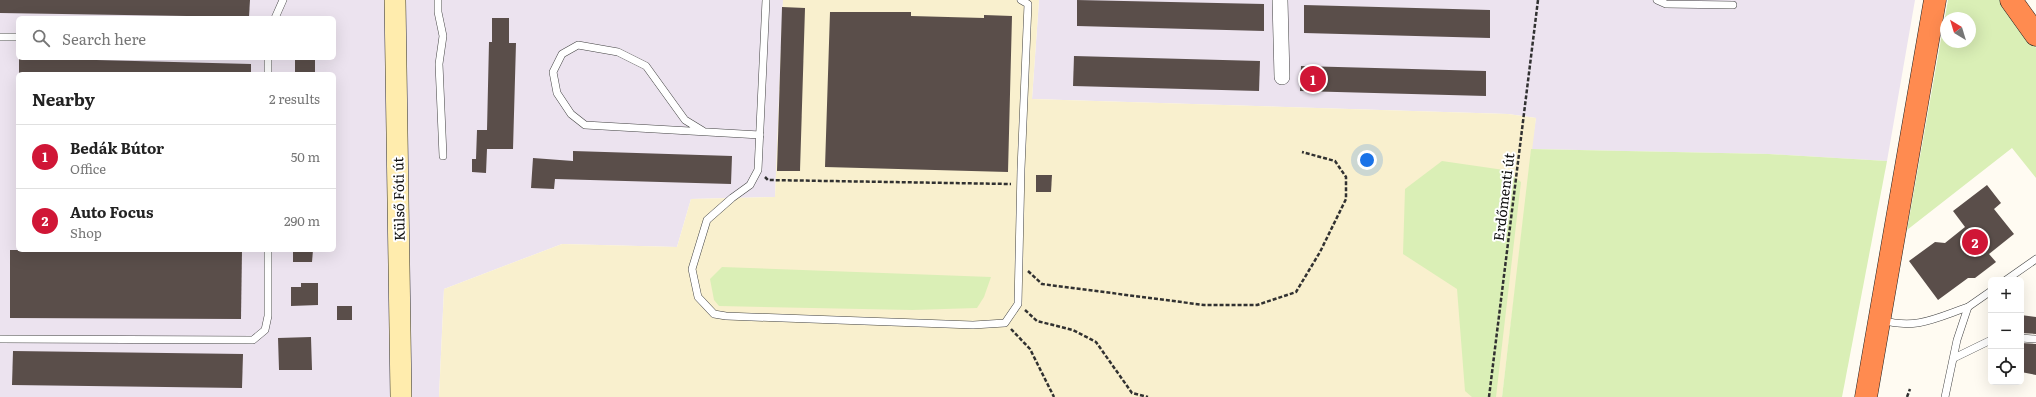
<!DOCTYPE html>
<html lang="en">
<head>
<meta charset="utf-8">
<style>
  body { margin:0; font-family:Literata,serif; background:#f6f6f6; color:#222 }
  .controls { position:absolute; right:12px; bottom:12px; display:grid; overflow:hidden; border-radius:6px; box-shadow:0 4px 16px #0002 }
  .controls button { width:36px; height:36px; display:grid; place-items:center; padding:0; border:0; border-bottom:1px solid #e0e0e0; background:#fff; color:#222; font:20px sans-serif }
  .compass { position:absolute; left:1940px; top:12px; width:36px; height:36px; border-radius:50%; background:#fff; box-shadow:0 4px 16px #0002; rotate:322deg }
  .you { position:absolute; left:1367px; top:160px; width:14px; height:14px; margin:-10px; border:3px solid #fff; border-radius:50%; background:#1a73e8; box-shadow:0 0 0 6px #1a73e833 }
  .badge { display:grid; place-items:center; width:26px; height:26px; border-radius:50%; background:#d01636; color:#fff; font-size:13px; font-weight:700 }
  .pin { position:absolute; translate:-50% -50%; border:2px solid #fff; box-shadow:0 1px 4px #0006 }
  .list { margin:0; padding:0; list-style:none }
  h2 { display:flex; justify-content:space-between; align-items:center; height:52px; margin:0; padding:0 16px; font-size:17px }
  h2 small { font-size:13px; font-weight:400; color:#767676 }
  .list li { display:grid; grid-template-columns:26px 1fr auto; gap:12px; align-items:center; box-sizing:border-box; height:64px; padding:0 16px; border-top:1px solid #e0e0e0 }
  .list b { display:block; font-size:15px; white-space:nowrap }
  .list p { margin:0; font-size:13px; white-space:nowrap; color:#767676 }
  .list em { font-size:13px; font-style:normal; color:#767676 }
  .icon { flex:none; width:22px; height:22px; fill:none; stroke:currentColor; stroke-width:2; stroke-linecap:round; stroke-linejoin:round }
  .map { position:relative; flex:none; width:2036px; height:397px; overflow:hidden }
  .search { position:absolute; background:#fff; box-shadow:0 4px 16px #0002; left:16px; top:16px; width:320px; height:44px; display:flex; align-items:center; gap:10px; box-sizing:border-box; padding:0 14px; border-radius:6px; color:#767676; font-size:15px }
  .panel { position:absolute; background:#fff; box-shadow:0 4px 16px #0002; left:16px; top:72px; width:320px; height:180px; border-radius:6px }
  .map>svg:first-child { display:block }
</style>
</head>
<body>
<div class="map">
<svg width="2036" height="397" viewBox="0 0 2036 397">
  <rect width="100%" height="100%" fill="#fffbf2"/>
  <g fill="#ece3ef" fill-rule="evenodd">
    <path d="M 0,0 L 783,0 L 775,197 L 691,199 L 677,247 L 562,244 L 444,289 L 439,397 L 0,397 ZM 18,18 L 334,18 L 334,58 L 18,58 ZM 18,74 L 334,74 L 334,250 L 18,250 Z"/>
    <polygon points="1039,0 1915,0 1887,161 1769,154 1531,149 1536,118 1508,114 1032,99"/>
  </g>
  <polygon fill="#f9f0ce" points="783,0 1039,0 1032,99 1508,114 1536,118 1502,397 439,397 444,289 562,244 677,247 691,199 775,197"/>
  <g fill="#daefb6" fill-rule="evenodd">
    <path d="M 1948,0 L 2002,0 L 2036,48 L 2036,178 L 2012,148 L 1907,230 ZM 1946,18 L 1970,18 L 1970,42 L 1946,42 Z"/>
    <polygon points="1531,149 1769,154 1887,161 1842,397 1502,397"/>
    <polygon points="1442,161 1504,170 1521,182 1496,397 1472,397 1465,391 1457,289 1403,254 1405,189"/>
    <polygon points="722,267 991,277 984,297 977,308 912,310 719,306 714,300 710,279"/>
  </g>
  <g fill="#5a4e4a">
    <polygon points="0,0 250,0 249,17 0,13"/>
    <polygon points="1077,0 1264,4 1264,31 1077,26"/>
    <polygon points="1304,5 1490,10 1490,38 1304,33"/>
    <polygon points="782,7 805,8 800,171 777,171"/>
    <polygon points="830,12 911,12 911,16 984,18 984,15 1012,16 1008,172 825,167"/>
    <polygon points="492,18 509,18 509,43 516,43 513,149 487,149 486,173 472,172 472,159 476,159 477,130 487,130 489,42 492,42"/>
    <polygon points="1074,56 1260,61 1259,91 1073,86"/>
    <polygon points="19,58 251,64 251,74 19,74"/>
    <rect x="295" y="58" width="20" height="16"/>
    <polygon points="1301,66 1486,71 1486,96 1300,91"/>
    <polygon points="573,151 732,156 731,184 555,179 554,189 531,188 533,158 573,161"/>
    <polygon points="1036,175 1052,175 1051,192 1036,192"/>
    <polygon points="1987,185 2001,203 1994,209 2014,234 1989,254 1996,262 1975,278 1968,278 1938,300 1909,261 1935,242 1945,243 1965,227 1953,211"/>
    <polygon points="10,250 242,250 241,319 10,318"/>
    <polygon points="293,250 313,250 312,262 293,262"/>
    <polygon points="301,283 318,283 318,305 291,306 291,287 301,287"/>
    <rect x="337" y="306" width="15" height="14"/>
    <polygon points="2021,315 2036,317 2036,334 2021,333"/>
    <polygon points="311,337 312,370 279,370 278,338"/>
    <polygon points="2021,343 2036,344 2036,375 2021,372"/>
    <polygon points="13,351 243,354 242,388 12,385"/>
  </g>
  <g fill="none" stroke-linecap="round" stroke-linejoin="round">
    <g stroke="#424242" stroke-width="8">
      <g id="service">
        <polyline points="438,0 438,12 443,36 439,64 443,156"/>
        <polyline points="766,0 758,170 750,185 732,198 707,220 692,269 698,297 714,314 726,316 973,325 1005,323 1018,304 1021,169 1028,4 1021,0"/>
        <polyline points="1657,0 1666,4 1733,5"/>
        <polyline points="275,18 283,0"/>
        <polyline points="0,37 18,37"/>
        <polyline points="268,58 268,74"/>
        <polyline points="703,131 685,120 646,66 618,52 578,45 562,54 553,72 557,93 571,114 585,125 760,135"/>
        <polyline points="2006,280 2036,259"/>
        <path d="M 1882,320 C 1916,330 1936,318 1968,307"/>
        <polyline points="2021,338 2035,339"/>
        <polyline points="0,339 253,340 265,330 268,316 268,250"/>
        <polyline points="1954,358 1991,340"/>
        <polyline points="1945,397 1957,340 1968,307 1991,291"/>
      </g>
    </g>
    <g stroke="#424242" stroke-width="16">
      <polyline id="minor" points="1280,0 1282,77"/>
    </g>
    <g stroke="#313131" stroke-width="22">
      <polyline id="secondary" points="395,0 401,397"/>
    </g>
    <g stroke="#202020" stroke-width="23">
      <g id="motorway">
        <polyline points="2011,0 2036,35"/>
        <polyline points="1866,397 1935,0"/>
      </g>
    </g>
    <g stroke="#313131" stroke-width="2.5" stroke-dasharray="4 2" stroke-linecap="butt">
      <polyline points="765,177 768,180 1011,184"/>
      <polyline points="1028,271 1042,284 1204,305 1257,305 1296,292 1320,252 1346,199 1346,177 1335,161 1302,152"/>
      <polyline points="1025,310 1037,321 1073,330 1096,342 1132,393 1148,397"/>
      <polyline points="1011,329 1030,349 1054,397"/>
      <polyline points="1489,397 1538,0"/>
      <polyline points="1907,397 1910,389"/>
    </g>
    <use href="#service" stroke="#fff" stroke-width="7"/>
    <use href="#minor" stroke="#fff" stroke-width="15"/>
    <use href="#secondary" stroke="#ffecad" stroke-width="21"/>
    <use href="#motorway" stroke="#ff8b50" stroke-width="22"/>
  </g>
  <g text-anchor="middle" dominant-baseline="central" stroke-width="4" stroke-linejoin="round" paint-order="stroke">
    <g font-size="14" fill="#0f0f0f" stroke="#fff">
      <text transform="translate(1503 197) rotate(-83)">Erdőmenti út</text>
      <text transform="translate(398 199) rotate(-91)">Külső Fóti út</text>
    </g>
  </g>
</svg>
<div class="controls">
<button>+</button>
<button>−</button>
<button><svg class="icon" aria-label="locate" viewBox="0 0 24 24"><circle cx="12" cy="12" r="6"/><path d="M12 2v4M12 18v4M2 12h4M18 12h4"/></svg></button>
</div>
<svg class="compass" viewBox="-18 -18 36 36"><path d="M0-13l5 13h-10z" fill="#e53935"/><path d="M0 13l5-13h-10z" fill="#767676"/></svg>
<div class="you"></div>
<div class="pin badge" style="left:1313px;top:79px">1</div>
<div class="pin badge" style="left:1975px;top:242px">2</div>
<div class="search"><svg class="icon" aria-label="search" viewBox="0 0 24 24"><circle cx="10" cy="10" r="6"/><path d="M15 15l6 6"/></svg>Search here</div>
<section class="panel">
<h2>Nearby<small>2 results</small></h2>
<ul class="list">
<li><span class="badge">1</span><div><b>Bedák Bútor</b><p>Office</p></div><em>50 m</em></li>
<li><span class="badge">2</span><div><b>Auto Focus</b><p>Shop</p></div><em>290 m</em></li>
</ul>
</section>
</div>
</body>
</html>
